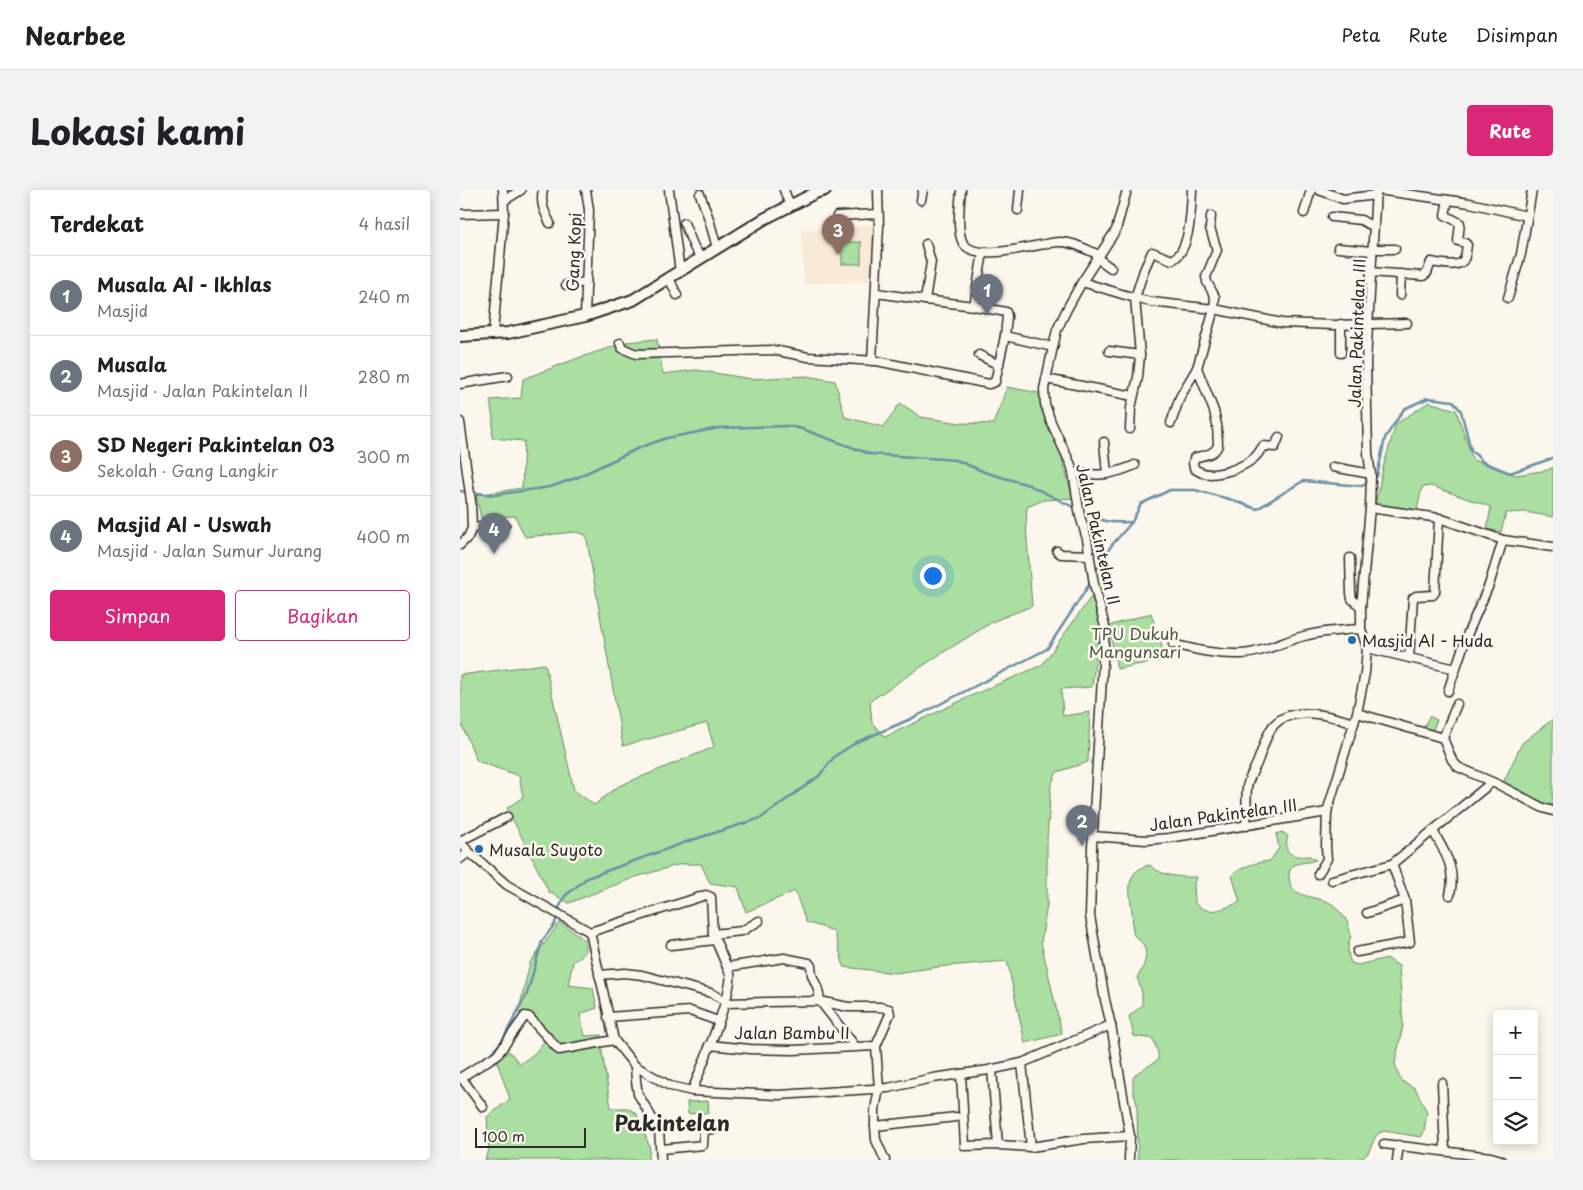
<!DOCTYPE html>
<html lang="id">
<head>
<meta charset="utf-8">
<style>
  body { margin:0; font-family:"Playpen Sans",sans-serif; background:#f2f2f2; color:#202124 }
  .controls { position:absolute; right:15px; bottom:15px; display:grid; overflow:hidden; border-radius:5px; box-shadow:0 2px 12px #0003 }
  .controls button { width:45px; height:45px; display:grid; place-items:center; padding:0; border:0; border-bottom:1px solid #e0e0e0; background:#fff; color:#202124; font:25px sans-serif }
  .scale { position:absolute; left:15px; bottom:12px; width:111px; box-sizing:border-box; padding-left:5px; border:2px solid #2b2b2b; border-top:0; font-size:14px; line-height:18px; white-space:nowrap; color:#2b2b2b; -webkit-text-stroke:4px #fbf7ec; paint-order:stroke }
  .you { position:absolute; left:472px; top:385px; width:18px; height:18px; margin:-12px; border:4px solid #fff; border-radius:50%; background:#1a73e8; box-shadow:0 0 0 8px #1a73e833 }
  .badge { display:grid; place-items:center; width:32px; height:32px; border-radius:50%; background:#db2777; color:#fff; font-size:16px; font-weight:700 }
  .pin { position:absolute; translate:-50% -41px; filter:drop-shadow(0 1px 2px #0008) }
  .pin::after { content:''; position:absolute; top:26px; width:18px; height:15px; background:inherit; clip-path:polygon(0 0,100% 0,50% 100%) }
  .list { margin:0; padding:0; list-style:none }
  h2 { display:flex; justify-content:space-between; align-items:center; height:65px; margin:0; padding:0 20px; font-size:21px }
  h2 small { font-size:16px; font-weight:400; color:#757577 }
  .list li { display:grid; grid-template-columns:32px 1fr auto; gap:15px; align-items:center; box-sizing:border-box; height:80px; padding:0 20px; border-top:1px solid #e0e0e0 }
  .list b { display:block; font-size:19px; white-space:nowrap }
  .list p { margin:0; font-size:16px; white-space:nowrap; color:#757577 }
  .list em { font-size:16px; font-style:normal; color:#757577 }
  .actions { display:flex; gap:10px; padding:15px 20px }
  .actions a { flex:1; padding:11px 0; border:1px solid #db2777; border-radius:5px; text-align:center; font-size:18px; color:#db2777 }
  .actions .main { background:#db2777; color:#fff }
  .icon { flex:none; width:28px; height:28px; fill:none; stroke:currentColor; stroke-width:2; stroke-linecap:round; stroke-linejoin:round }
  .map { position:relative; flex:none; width:1093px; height:970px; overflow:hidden; border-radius:5px }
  header { display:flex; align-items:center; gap:30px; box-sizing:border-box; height:70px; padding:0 25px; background:#fff; border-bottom:1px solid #e0e0e0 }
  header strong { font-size:24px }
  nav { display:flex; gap:28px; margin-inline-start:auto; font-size:18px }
  .intro { display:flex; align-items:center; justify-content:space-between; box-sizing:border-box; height:120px; padding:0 30px }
  h1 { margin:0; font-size:35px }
  .button { padding:12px 22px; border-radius:5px; background:#db2777; color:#fff; font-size:18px; font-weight:700 }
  main { display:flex; gap:30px; padding:0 30px }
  aside { flex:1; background:#fff; border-radius:5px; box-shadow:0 2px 12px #0003 }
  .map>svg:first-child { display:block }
</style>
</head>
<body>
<header>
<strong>Nearbee</strong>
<nav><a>Peta</a><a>Rute</a><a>Disimpan</a></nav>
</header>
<div class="intro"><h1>Lokasi kami</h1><a class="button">Rute</a></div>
<main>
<aside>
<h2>Terdekat<small>4 hasil</small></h2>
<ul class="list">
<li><span class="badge" style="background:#6b7280">1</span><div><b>Musala Al - Ikhlas</b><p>Masjid</p></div><em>240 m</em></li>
<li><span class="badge" style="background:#6b7280">2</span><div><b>Musala</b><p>Masjid · Jalan Pakintelan II</p></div><em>280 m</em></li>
<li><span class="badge" style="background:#8d6e63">3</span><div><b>SD Negeri Pakintelan 03</b><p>Sekolah · Gang Langkir</p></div><em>300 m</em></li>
<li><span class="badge" style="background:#6b7280">4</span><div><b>Masjid Al - Uswah</b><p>Masjid · Jalan Sumur Jurang</p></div><em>400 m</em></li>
</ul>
<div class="actions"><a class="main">Simpan</a><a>Bagikan</a></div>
</aside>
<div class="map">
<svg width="1093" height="970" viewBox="0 0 1093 970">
  <rect width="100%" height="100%" fill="#fbf7ec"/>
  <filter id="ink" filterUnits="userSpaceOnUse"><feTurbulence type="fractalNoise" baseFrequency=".02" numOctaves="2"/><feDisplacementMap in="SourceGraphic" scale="10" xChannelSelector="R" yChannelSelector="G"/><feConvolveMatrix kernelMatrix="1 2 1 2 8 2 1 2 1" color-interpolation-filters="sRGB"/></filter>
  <g filter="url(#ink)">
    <polygon fill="#f8ead6" points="413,35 416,91 344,94 341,39"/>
    <g fill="#aadfa1" stroke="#6a8566">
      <rect x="382" y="52" width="19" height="22"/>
      <polygon points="197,149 203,184 236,180 292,189 346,186 375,191 385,227 423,237 440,213 461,227 500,233 533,234 547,197 584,204 613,308 584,310 567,317 566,335 572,416 534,431 479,465 410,511 412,533 425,547 515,504 582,475 631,407 641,428 632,497 601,499 603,526 630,522 628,572 597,582 591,595 587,649 587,715 581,752 602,844 565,853 547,771 486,776 435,783 384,777 374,741 346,732 335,701 286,722 278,697 250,693 241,674 221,674 176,687 109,713 89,702 47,618 63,607 59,586 17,571 0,531 0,485 85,474 114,600 134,615 159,596 254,557 247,533 163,556 126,345 115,342 65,347 55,326 21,328 16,305 62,298 64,251 32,248 33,229 30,210 61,208 63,189 118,168 167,152"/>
      <polygon points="969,212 996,220 1013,270 1056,285 1088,280 1093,277 1093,327 1065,322 1046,323 1041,342 1027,339 1031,317 971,296 962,297 957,320 915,315 924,274 936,234"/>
      <polygon points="691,423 706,469 657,479 649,436"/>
      <polygon points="969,526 977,530 972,541 964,538"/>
      <polygon points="1093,529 1093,616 1085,614 1043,593 1062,553"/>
      <path d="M 822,642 L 828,646 C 822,666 834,667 850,666 L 856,670 C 848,673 839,672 833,676 C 830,678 829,682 829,686 C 829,710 858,705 872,714 C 875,716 877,719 880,722 C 889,731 888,735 891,746 C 887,756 887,763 891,773 L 898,775 L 927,768 L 939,776 L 943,835 L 935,873 L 939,887 L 943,892 L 955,898 L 967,922 L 964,942 L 961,947 L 924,941 L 917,944 L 908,963 L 903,968 L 890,970 L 678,970 L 677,914 L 673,901 L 673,888 L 677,883 L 698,870 L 698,863 L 693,849 C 686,847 680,848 674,846 L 669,826 L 682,816 L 682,803 L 677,787 C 684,779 689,764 683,754 C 680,750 674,748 673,742 C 672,736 673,729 672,722 C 670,702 663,681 690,675 C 702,687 721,687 737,687 L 734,693 L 735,713 C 748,727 765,718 780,712 L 772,685 C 783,676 796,672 810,671 L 819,658 L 816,644 Z"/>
      <polygon points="100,732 125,750 125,763 113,772 108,795 133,798 137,818 120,824 125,846 141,845 142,862 151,918 168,918 177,924 190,958 188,970 25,970 29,960 27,927 50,909 37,872 49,861 60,874 75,863 89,845 69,821 58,823 70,773"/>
      <polygon points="248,911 249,923 228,924 227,912"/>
    </g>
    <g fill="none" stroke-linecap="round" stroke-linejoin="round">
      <g stroke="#6a90a4" stroke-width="2.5">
        <polyline points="913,289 917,286 925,248 944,219 968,208 993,211 1001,221 1011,260 1023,272 1050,283 1093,268"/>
        <polyline points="0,301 34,305 90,297 116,288 181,257 207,248 259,238 328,236 342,239 410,264 496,270 527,283 569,295 617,319"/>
        <path d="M 622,321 C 641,332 649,333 671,332"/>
        <polyline points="634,385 651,356 672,332 681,314 710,300 735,300 769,309 797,319 843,291 902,296 908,292"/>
        <polyline points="29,866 42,851 67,804 82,751 95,734 98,720 105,706 127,688 226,652 301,628 359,586 375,566 397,552 453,528 587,459 631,392"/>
      </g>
      <g stroke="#2b2b2b" stroke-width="11">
        <g id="minor">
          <path d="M 83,0 C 80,13 84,21 90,33"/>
          <polyline points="209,0 220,82"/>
          <polyline points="324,0 330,16"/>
          <path d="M 501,0 C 500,13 496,41 503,53 C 517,74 578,53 599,52 C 612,51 627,60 639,65"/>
          <polyline points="667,0 656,40 622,92 607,119 597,140 593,157 584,199 585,214 591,232 611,275 613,282 620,326 627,349 634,394 645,437 632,657 630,726 645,810 651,835 670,946 669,970"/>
          <polyline points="859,0 883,9 916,5"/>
          <polyline points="918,0 1010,13 1067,26"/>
          <polyline points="240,4 249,29 257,58"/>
          <polyline points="45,10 61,0"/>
          <polyline points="461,10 463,0"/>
          <polyline points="558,20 560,0"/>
          <polyline points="844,23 851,0"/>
          <polyline points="0,24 44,23"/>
          <polyline points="377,26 418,24"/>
          <path d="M 751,26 L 750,38 L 757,60 L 746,87 L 747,92 L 755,107 L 754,119 L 737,178 L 754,221 L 757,235 L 758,255 C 755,265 743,265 734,268 L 733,273 L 734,278 C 748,292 785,278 796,266 C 799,263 801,259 803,256 L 815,257 L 819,247"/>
          <polyline points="872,27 901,30 908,34 914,35"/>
          <polyline points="224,33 234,57 241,68"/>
          <polyline points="878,58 912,61"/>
          <polyline points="912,59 935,59"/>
          <polyline points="523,62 514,116 546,122 547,126 545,146 593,157"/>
          <polyline points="637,68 651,78"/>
          <path d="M 910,82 L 963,86 L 967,83 L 971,72 C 979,73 997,78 1003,71 C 1006,67 1006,60 1007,55 L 1005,53 L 998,51 L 1000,33 L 985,25 L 988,10"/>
          <polyline points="209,88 217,105"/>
          <polyline points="622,92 675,108 691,112 754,119 822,133 874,135 947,133"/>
          <polyline points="106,95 126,92"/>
          <polyline points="417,103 465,110 514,116"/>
          <polyline points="940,105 941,84"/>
          <polyline points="1048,108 1061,64 1072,0"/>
          <polyline points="465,110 471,72 466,54"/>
          <polyline points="125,126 129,20 126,0"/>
          <polyline points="881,134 881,163"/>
          <polyline points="33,143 44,23 43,0"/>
          <polyline points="160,153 162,158 176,164 313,160 348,167 417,171 529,194 535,192 545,146"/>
          <polyline points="649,161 680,165"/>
          <polyline points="519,165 539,175"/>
          <polyline points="412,171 419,36 418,0"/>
          <polyline points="586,189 673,206"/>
          <polyline points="0,194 48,186"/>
          <polyline points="0,232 11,311 12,338 8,347 0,355"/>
          <polyline points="711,233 720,207 737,178"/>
          <path d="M 670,239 L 671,218 L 678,187 L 680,165 L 675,108 L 684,80 L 692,62 L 712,70 C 731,61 731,18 732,0"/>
          <polyline points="644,252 647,284"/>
          <polyline points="873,277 911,284"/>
          <path d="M 613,282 C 637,287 652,285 675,275"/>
          <polyline points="910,318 979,328 1043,350 1093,357"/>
          <polyline points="12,338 45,335"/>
          <polyline points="597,361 601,364 630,365"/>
          <polyline points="890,368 891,403 892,409 901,417"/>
          <path d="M 713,454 C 736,460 758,465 781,464 C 803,463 824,451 844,446 C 863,441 882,440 901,439"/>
          <polyline points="907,458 996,479"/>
          <polyline points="949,468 953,408 956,406 973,405 975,402 979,328"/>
          <polyline points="988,501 1007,445 1029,395 1043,350"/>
          <polyline points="897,523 983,548 997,514"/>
          <polyline points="983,548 992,570 998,577 1041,596 1083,618 1093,621"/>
          <path d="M 786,636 C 787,623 786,609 787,597 C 789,586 796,578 799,568 C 803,558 806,545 813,536 C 831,514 872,526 894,533"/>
          <path d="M 973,641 C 986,664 996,678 990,705"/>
          <polyline points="632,646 686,650 709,648 867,622"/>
          <polyline points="0,651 47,627"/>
          <polyline points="0,652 9,662 47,695 130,742"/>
          <polyline points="0,669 9,662"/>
          <polyline points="858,684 867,669 866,657 867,622 897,523 905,483 907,458 901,439 901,417 910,318 911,287 908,263 906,172 916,0"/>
          <polyline points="872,690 932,674 1032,592"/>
          <polyline points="907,723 945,710"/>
          <polyline points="130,742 154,850 175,876 210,896 232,901 319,905 428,898 473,888 529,880 562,873 651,835"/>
          <path d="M 130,742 L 246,705 L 251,707 L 253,744 L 270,784 C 274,800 240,881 232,901"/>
          <polyline points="253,744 282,741 299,731"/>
          <polyline points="211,755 255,750"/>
          <polyline points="897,762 950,752 945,710 932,674"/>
          <polyline points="267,777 324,768 349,773 351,776 352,785 358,799 360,811 395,856"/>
          <polyline points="139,785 165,783 182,785 251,803 266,811"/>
          <polyline points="265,813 360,811 388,817 420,817 429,819 430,824 416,856 419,899 415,919 415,936 416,950 425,970"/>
          <polyline points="148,827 230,821 258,831"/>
          <polyline points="249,855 290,859 333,860 416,856"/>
          <polyline points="562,873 571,957"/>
          <polyline points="175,876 176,891 178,904 199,940 201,970"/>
          <polyline points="532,879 538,955"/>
          <polyline points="501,884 505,956 538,955 571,957 624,949 670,946"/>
          <polyline points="1,887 23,917"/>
          <polyline points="0,888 38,864 65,826 69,827 99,860 154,850"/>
          <polyline points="982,893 985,961"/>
          <polyline points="415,936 496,927"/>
          <polyline points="924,954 1031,967 1041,970"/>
          <polyline points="202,959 243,955 244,940 254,939"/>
          <polyline points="937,970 939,955"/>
        </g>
      </g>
      <g stroke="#2b2b2b" stroke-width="14">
        <polyline id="secondary" points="0,146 48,143 125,126 173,110 304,29 355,3 365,0"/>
      </g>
      <use href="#minor" stroke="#fbf7ec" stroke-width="8"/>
      <use href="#secondary" stroke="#fbf7ec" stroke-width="10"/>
    </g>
  </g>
  <g fill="#1f6fb2" stroke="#fbf7ec" stroke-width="2">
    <circle cx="892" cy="450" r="5"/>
    <circle cx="19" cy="659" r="5"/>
  </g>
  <g text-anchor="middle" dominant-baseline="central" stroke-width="5" stroke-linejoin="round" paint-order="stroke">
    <g font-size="16" fill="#2b2b2b" stroke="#fbf7ec">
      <text transform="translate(113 62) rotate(-88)">Gang Kopi</text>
      <text transform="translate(896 143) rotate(-88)">Jalan Pakintelan III</text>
      <text transform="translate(639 344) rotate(77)">Jalan Pakintelan II</text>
      <text transform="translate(763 624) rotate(-8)">Jalan Pakintelan III</text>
      <text x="332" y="842">Jalan Bambu II</text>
    </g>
    <g font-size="16" fill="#4b5848" stroke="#fbf7ec">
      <text x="675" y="443">TPU Dukuh<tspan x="675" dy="18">Mangunsari</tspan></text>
    </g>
    <g font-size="16" fill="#2b2b2b" stroke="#fbf7ec" text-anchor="start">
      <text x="902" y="450">Masjid Al - Huda</text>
      <text x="29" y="659">Musala Suyoto</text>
    </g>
    <g font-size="21" font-weight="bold" fill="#2b2b2b" stroke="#fbf7ec">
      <text x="212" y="932">Pakintelan</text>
    </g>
  </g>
</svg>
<div class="controls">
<button>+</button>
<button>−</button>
<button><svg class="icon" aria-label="layers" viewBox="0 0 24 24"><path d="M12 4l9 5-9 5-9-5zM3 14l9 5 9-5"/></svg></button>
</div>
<div class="scale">100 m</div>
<div class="you"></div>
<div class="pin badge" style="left:527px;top:125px;background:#6b7280">1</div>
<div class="pin badge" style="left:622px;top:656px;background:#6b7280">2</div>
<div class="pin badge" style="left:378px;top:65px;background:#8d6e63">3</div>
<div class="pin badge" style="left:34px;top:364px;background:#6b7280">4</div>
</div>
</main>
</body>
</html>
